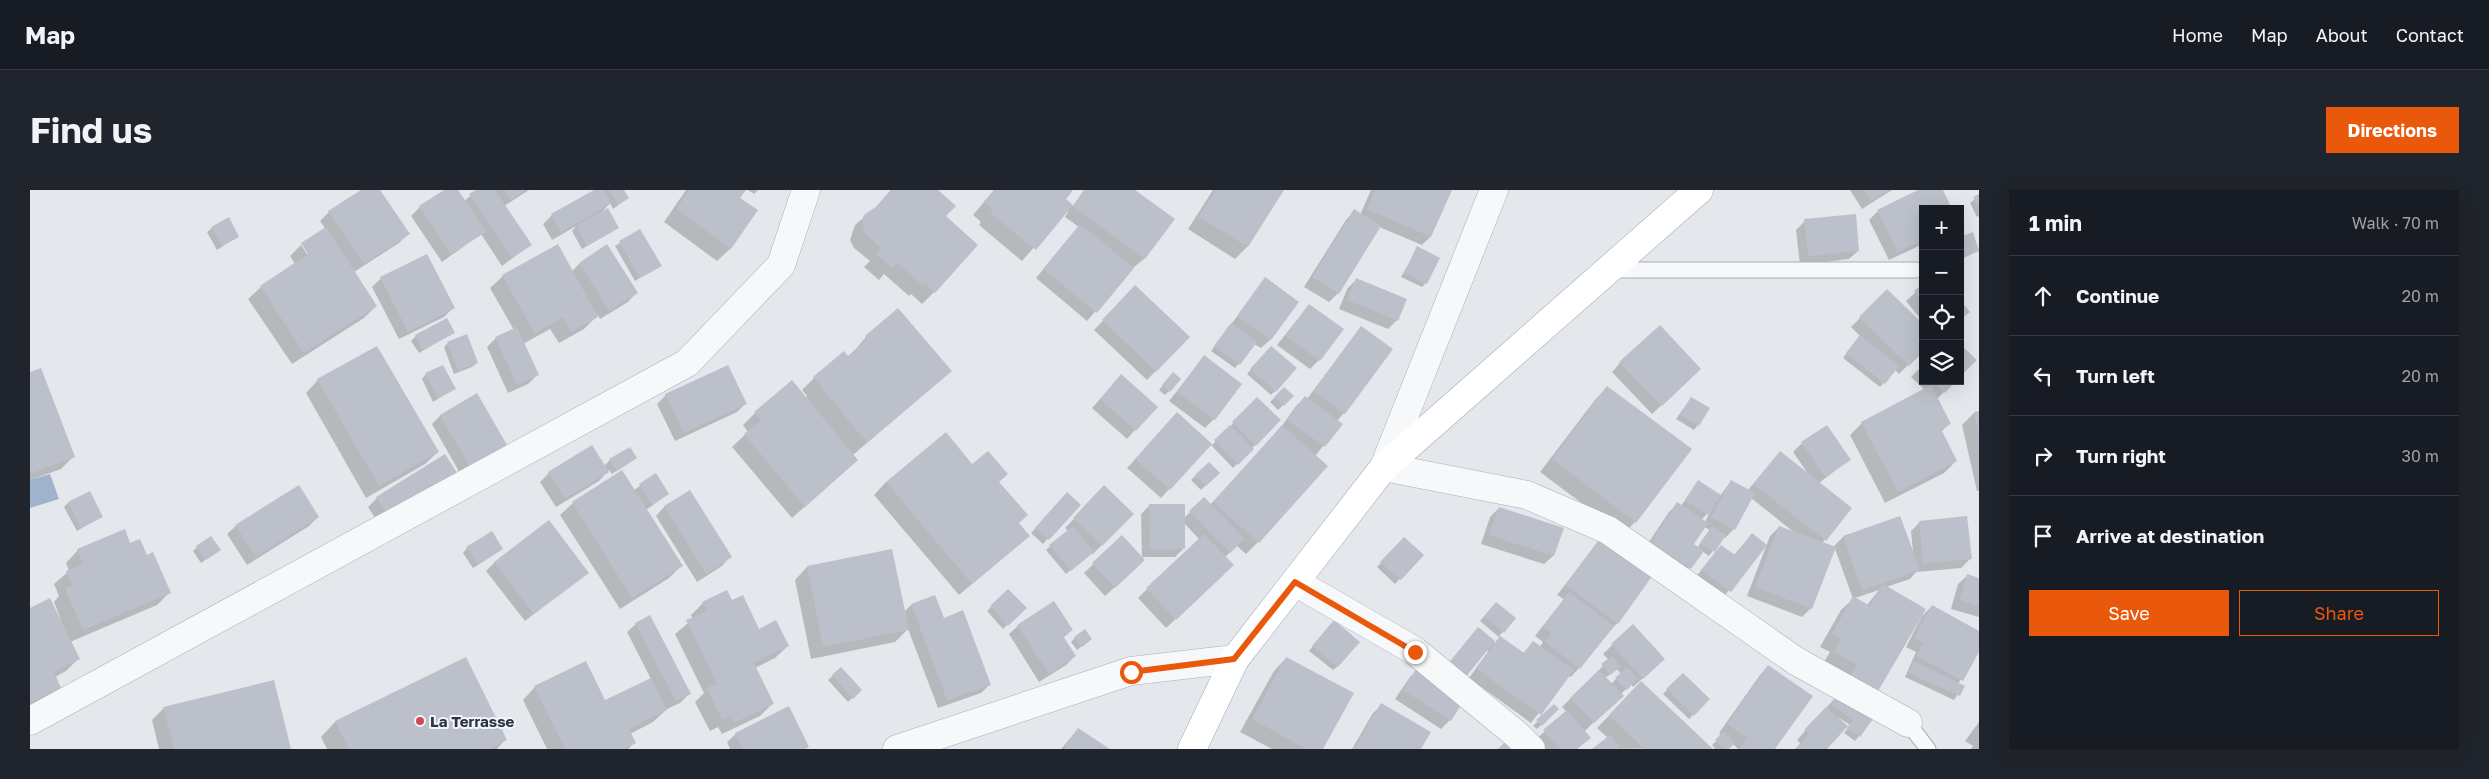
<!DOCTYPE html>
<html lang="en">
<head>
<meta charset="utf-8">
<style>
  body { margin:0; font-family:"Golos Text",sans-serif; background:#20242c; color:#f1f3f6 }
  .controls { position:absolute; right:15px; top:15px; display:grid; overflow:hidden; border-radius:0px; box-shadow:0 5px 20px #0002 }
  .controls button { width:45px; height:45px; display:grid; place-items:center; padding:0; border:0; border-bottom:1px solid #363941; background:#171b24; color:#f1f3f6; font:25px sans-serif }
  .stop { position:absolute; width:15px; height:15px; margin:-11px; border:4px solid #ea580c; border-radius:50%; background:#fff }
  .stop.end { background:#ea580c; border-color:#fff; box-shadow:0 1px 5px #0008 }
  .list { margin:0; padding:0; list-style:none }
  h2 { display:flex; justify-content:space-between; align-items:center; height:65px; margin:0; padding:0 20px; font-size:21px }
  h2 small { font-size:16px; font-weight:400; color:#9ea1a6 }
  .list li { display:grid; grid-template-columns:32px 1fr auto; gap:15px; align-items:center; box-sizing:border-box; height:80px; padding:0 20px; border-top:1px solid #363941 }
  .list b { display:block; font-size:19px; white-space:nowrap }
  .list em { font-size:16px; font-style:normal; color:#9ea1a6 }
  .actions { display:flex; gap:10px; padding:15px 20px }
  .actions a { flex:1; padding:11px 0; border:1px solid #ea580c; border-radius:0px; text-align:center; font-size:18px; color:#ea580c }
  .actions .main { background:#ea580c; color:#fff }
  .icon { flex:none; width:28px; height:28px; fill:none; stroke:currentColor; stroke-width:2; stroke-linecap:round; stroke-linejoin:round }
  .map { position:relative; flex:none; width:1949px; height:559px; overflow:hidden; border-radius:0px }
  header { display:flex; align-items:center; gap:30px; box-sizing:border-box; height:70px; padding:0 25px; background:#171b24; border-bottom:1px solid #363941 }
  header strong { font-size:24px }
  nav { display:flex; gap:28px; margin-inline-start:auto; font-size:18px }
  .intro { display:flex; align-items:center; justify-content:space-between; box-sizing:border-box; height:120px; padding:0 30px }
  h1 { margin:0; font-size:35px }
  .button { padding:12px 22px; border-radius:0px; background:#ea580c; color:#fff; font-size:18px; font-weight:700 }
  main { display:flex; gap:30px; padding:0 30px }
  aside { flex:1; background:#171b24; border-radius:0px; box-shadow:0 5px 20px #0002 }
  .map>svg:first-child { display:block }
</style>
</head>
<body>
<header>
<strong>Map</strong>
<nav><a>Home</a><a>Map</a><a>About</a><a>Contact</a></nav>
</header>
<div class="intro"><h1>Find us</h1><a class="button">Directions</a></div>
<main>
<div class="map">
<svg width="1949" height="559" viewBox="0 0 1949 559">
  <rect width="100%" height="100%" fill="#e4e7ec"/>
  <polygon fill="#9fb4cc" points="20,284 29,309 0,318 0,290"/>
  <g fill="#0003" fill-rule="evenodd">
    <polygon points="333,0 349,0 378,44 369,53 324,82 346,116 334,128 262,174 218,109 231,97 265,74 260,66 271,55 281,70 274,55 271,55 295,38 290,31 299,22"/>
    <polygon points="416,0 426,0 434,11 448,0 499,0 474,16 500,55 472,76 451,44 412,72 381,26 390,17"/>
    <polygon points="567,0 593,0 598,8 583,19 580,13 571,23 588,38 552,59 542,41 546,36 522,50 513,34 522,25"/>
    <polygon points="656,0 714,0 708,9 726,20 700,59 687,71 634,32"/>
    <polygon points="718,0 728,0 724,4"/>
    <polygon points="861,0 906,0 914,26 904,102 892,114 881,104 879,106 854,84 849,90 834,77 840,71 824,58 820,50 825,35 845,18"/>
    <polygon points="964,0 1042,0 1034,9 1043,16 1054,0 1103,0 1143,29 1114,69 1104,77 1057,131 1006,88 1049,37 1035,27 1038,22 1036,21 992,71 949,35 951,32 943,25"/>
    <polygon points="1183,0 1253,0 1217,57 1205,69 1158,39"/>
    <polygon points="1341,0 1421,0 1400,47 1392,55 1349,37 1308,103 1299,112 1274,97 1316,30 1324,21 1330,25"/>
    <polygon points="1820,0 1862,0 1832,19"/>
    <polygon points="1891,0 1912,0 1893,19 1893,54 1859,70 1839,30 1848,21"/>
    <polygon points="1949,6 1949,26 1947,27 1940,13"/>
    <polygon points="1775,31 1828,61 1819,69 1770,75 1766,40"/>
    <polygon points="182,38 207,47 187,60 177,42"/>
    <polygon points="610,41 630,76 605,91 585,56"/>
    <polygon points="1942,44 1949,60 1930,70 1930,49"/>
    <polygon points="528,55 542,81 549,74 577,56 606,103 598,112 570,129 568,125 554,139 529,153 520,139 493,154 507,185 498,194 478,203 457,157 466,148 484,140 460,98 473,86"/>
    <polygon points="1388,58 1396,93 1392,97 1371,87"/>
    <polygon points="351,88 423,118 414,127 369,149 342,97"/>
    <polygon points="1236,88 1268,112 1240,150 1231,158 1224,154 1205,178 1181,161"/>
    <polygon points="1326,90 1367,130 1358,139 1309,119 1317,99"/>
    <polygon points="1893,96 1893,132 1876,111"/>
    <polygon points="1857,101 1893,160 1869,184 1865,180 1850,197 1813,168 1830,146 1821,137"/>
    <polygon points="1097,106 1158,147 1117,190 1064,140"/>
    <polygon points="1279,115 1289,170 1280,179 1247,155"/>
    <polygon points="868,120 920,181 823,265 827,270 762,328 702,257 718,242 713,235 725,223 775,208 777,206 772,200 784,188 818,168 836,147"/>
    <polygon points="1331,138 1314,223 1307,231 1311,234 1285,266 1228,352 1216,364 1207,356 1195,367 1194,384 1136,438 1108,408 1169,349 1154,333 1154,358 1145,367 1112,367 1111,324 1120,315 1154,328 1174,309 1180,315 1249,240 1266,216 1275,207 1277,209"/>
    <polygon points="424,142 389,163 381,151 386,146"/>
    <polygon points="418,153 447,173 442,177 424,184 414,157"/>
    <polygon points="1237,162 1245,201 1241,205 1217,184"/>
    <polygon points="1174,167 1184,229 1175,238 1139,211"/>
    <polygon points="1590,173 1661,188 1622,224 1582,182"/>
    <polygon points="1893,175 1893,191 1925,191 1907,209 1920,233 1911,242 1926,271 1914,283 1855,313 1820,245 1832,233 1895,200 1881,187"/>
    <polygon points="0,184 44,266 31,279 0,290"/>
    <polygon points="396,184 424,199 403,212 392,189"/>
    <polygon points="1139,188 1139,201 1135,205 1129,200"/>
    <polygon points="288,190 408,262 395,274 336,308 276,203"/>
    <polygon points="1083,195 1105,240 1097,249 1062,218"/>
    <polygon points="1577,197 1605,332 1593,344 1510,282 1565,210"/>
    <polygon points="1254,199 1262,206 1248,220 1240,212"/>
    <polygon points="447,205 476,255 467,264 431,285 402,234 410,226"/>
    <polygon points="636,205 716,213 707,222 645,251 627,214"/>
    <polygon points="1661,208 1668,235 1664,240 1646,229"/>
    <polygon points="1227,209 1249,230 1203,278 1180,254 1131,308 1097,278 1147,224 1182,255"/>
    <polygon points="1949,222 1949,301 1947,301 1932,235 1944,223"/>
    <path d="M 1772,253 L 1819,270 L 1789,293 L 1820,318 L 1792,353 L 1781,418 L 1772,427 L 1717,406 L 1740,346 L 1749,337 L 1765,343 L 1721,308 L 1704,339 L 1695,348 L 1693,347 L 1679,366 L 1672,361 L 1651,387 L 1613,361 L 1639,322 L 1648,314 L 1651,316 L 1668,292 L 1690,306 L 1701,291 L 1718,300 L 1750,263 L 1779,285 L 1763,262 ZM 1681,320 L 1675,332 L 1671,330 ZM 1674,337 L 1680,340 L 1667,358 L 1662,354 Z"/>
    <polygon points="605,268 582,284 579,280 569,291 526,317 510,292 519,283 574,276 580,270"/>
    <polygon points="1179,273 1188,283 1171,300 1161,290"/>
    <polygon points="942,276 968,292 988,333 999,346 929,405 844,305 856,292"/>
    <polygon points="592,282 604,300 626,285 638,304 616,320 651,376 639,388 590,419 530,325 543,313"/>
    <polygon points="427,286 351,337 338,317 347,308"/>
    <polygon points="659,302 700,367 692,376 667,392 626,326 634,317"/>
    <polygon points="1066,306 1102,324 1063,364 1061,363 1036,384 1016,360 1038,341 1035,338"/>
    <polygon points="1033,308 1049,315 1013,354 1001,343"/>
    <polygon points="38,313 71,327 47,341 34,317"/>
    <polygon points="1469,318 1532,339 1523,366 1514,374 1451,354 1460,327"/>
    <polygon points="288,327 279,336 217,375 197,344 206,336"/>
    <path d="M 1870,327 L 1883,362 L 1881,341 L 1890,332 L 1940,369 L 1931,378 L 1886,382 L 1880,389 L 1856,397 L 1846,502 L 1792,475 L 1800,462 L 1790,457 L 1811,420 L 1823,409 L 1804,356 L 1813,347 ZM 1849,400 L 1837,415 L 1825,408 Z"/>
    <polygon points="1722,344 1736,355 1691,410 1664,389 1691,356 1704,365"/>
    <polygon points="1092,347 1105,379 1075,406 1054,383"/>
    <polygon points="1374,348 1392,365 1365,394 1347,377"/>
    <polygon points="1571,349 1587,433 1549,478 1541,487 1538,485 1501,533 1439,488 1458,462 1449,438 1465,453 1470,448 1450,431 1462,418 1473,442 1469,446 1493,463 1503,453 1510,457 1513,452 1505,446 1534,409 1527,405"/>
    <polygon points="100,355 116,366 140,402 127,415 40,452 48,469 36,481 25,487 30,498 18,510 0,518 0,419 31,430 24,412 29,406 24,394 39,381 36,373 48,360"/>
    <polygon points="167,357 189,360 171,373 163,361"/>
    <polygon points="437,358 472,359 443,378 433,363"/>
    <polygon points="465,372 557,382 495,431 456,381"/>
    <polygon points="777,377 874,422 881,415 913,429 960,494 951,503 908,518 878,439 865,452 781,469 765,390"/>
    <polygon points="1937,386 1949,389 1949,427 1921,419 1928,394"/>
    <polygon points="978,401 995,418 973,439 957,421"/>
    <polygon points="702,412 728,441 758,456 745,468 725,478 742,514 730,526 692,544 688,537 680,541 665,512 674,503 645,444 663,429 661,425 673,413"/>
    <polygon points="1902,416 1949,442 1949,460 1928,494 1933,496 1924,510 1875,487 1886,462 1876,457 1892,426"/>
    <polygon points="606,434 659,504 650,513 637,519 623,532 600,544 604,553 598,559 517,559 493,510 505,497 575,512 621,489 597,442"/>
    <polygon points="988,436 1042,440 1033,448 1045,466 1036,475 1009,492 979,444"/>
    <polygon points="1300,436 1308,476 1303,480 1279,461"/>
    <path d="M 1602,436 L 1624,478 L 1603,497 L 1601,494 L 1554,542 L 1559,548 L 1547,559 L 1513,559 L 1505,550 L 1537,522 L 1532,517 L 1579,470 L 1573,464 ZM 1587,479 L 1591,484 L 1581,494 L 1575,488 Z"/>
    <polygon points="1045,448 1061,449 1047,460 1041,452"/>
    <polygon points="435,468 475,550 467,559 297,559 291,547 305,532"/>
    <polygon points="1256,468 1322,504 1292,559 1242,559 1210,542 1244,481"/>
    <polygon points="1738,476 1781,506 1744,559 1708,559 1703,554 1698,559 1685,559 1682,555 1692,546 1689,543 1730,485"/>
    <polygon points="1389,478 1420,530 1411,539 1365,509 1380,487"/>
    <polygon points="811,479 830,500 818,512 798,490"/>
    <polygon points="1653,484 1679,509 1659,529 1633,504"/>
    <polygon points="243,491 260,559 129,559 122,530 134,518"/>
    <polygon points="1599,505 1681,558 1564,559 1578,548 1567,538"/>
    <polygon points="1807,506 1841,530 1829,546 1825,551 1814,543 1820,535 1808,527 1816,536 1795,559 1766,559 1771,554 1767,550"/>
    <polygon points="1352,515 1399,542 1389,559 1322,559 1343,523"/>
    <polygon points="1524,515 1528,519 1507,539 1503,536"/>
    <polygon points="1949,532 1949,559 1941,559 1943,556 1935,551"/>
    <polygon points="1048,539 1078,559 1031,559"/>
    <polygon points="706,544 778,556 775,559 700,559 697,552"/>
  </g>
  <g fill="#bbc0ca">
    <polygon points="331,0 350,0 380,44 334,74 298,21"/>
    <polygon points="414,0 428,0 456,42 421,64 389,16"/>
    <polygon points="446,0 465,0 502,55 482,68 439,4"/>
    <polygon points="475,0 496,0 481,10"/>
    <polygon points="564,0 574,0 582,13 531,42 521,24"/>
    <polygon points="579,0 594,0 599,8 588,15"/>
    <polygon points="659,0 716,0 710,8 728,20 701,59 646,19"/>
    <polygon points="861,0 908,0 926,16 916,26 948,55 905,103 894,93 892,95 867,73 862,78 846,64 851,58 834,42 832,31 834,25 847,16"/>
    <polygon points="964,0 1043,0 1036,9 1043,15 1006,60 960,23 963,19 954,12"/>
    <polygon points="1055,0 1105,0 1145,29 1115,69 1043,17"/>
    <polygon points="1186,0 1254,0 1218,57 1169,27"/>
    <polygon points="1345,0 1422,0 1401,47 1337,19"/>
    <polygon points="1834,0 1859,0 1841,11"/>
    <polygon points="1888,0 1913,0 1922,19 1893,19 1893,50 1868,62 1847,20"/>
    <polygon points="1949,4 1949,18 1943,7"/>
    <polygon points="578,18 589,38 557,56 546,36"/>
    <polygon points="1324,19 1351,36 1309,104 1282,87"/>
    <polygon points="1826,24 1829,61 1778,66 1774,29"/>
    <polygon points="199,27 209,47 192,56 181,37"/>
    <polygon points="1050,34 1104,78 1067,123 1013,79"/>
    <polygon points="296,37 347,116 274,163 230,96 278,64 271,53"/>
    <polygon points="610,39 632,76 610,88 589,51"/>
    <polygon points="1943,42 1949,61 1934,67 1930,57 1930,47"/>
    <polygon points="528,54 568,127 541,142 533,127 505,144 472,85"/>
    <polygon points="577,54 608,103 579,121 549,73"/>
    <polygon points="1387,56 1410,68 1397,94 1374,83"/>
    <polygon points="397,64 425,118 378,142 350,87"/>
    <polygon points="1235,87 1269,112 1241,150 1207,126"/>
    <polygon points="1326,88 1377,109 1368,131 1317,110"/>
    <polygon points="1893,94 1893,112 1884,101"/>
    <polygon points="1105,95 1160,147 1126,182 1072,130"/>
    <polygon points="1857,99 1893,134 1893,162 1879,176 1829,127"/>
    <polygon points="1930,110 1940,122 1930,130"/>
    <polygon points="1279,114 1314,139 1290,171 1255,146"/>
    <polygon points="868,118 922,181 837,253 783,187 814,161 818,166 837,149 835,146"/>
    <polygon points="417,128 425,143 393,160 385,145"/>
    <polygon points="1201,133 1227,152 1210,175 1184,156"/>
    <polygon points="1630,135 1671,179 1632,216 1589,172"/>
    <polygon points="1331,136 1363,159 1315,224 1283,201"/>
    <polygon points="487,137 509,185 487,195 465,147"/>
    <polygon points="437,144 448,173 428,180 417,152"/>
    <polygon points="1830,145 1869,176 1855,194 1816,163"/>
    <polygon points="1930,154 1947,170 1930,187"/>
    <polygon points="347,156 409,262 349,296 287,189"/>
    <polygon points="1241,156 1267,178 1246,202 1220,179"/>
    <polygon points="1174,165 1212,194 1185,230 1147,202"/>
    <polygon points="413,175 426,199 408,208 395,183"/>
    <polygon points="698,175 717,214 654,243 635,204"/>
    <polygon points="11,178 45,267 0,284 0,182"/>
    <polygon points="1143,182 1151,189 1140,202 1132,195"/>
    <polygon points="1091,184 1128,217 1106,241 1070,209"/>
    <polygon points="762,190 828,270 775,317 714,244 731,230 724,222"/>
    <polygon points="1903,191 1926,191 1915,203"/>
    <polygon points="1901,195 1921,234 1911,239 1927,271 1868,302 1831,232"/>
    <polygon points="1577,196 1662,259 1606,333 1522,269"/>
    <polygon points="1254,197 1264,206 1254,216 1244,207"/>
    <polygon points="447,203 477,255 440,277 410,225"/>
    <polygon points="1275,206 1313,234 1295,257 1257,230"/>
    <polygon points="1227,207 1251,230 1226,256 1202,232"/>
    <polygon points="1661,207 1680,218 1669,236 1650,225"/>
    <polygon points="1949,221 1949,242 1948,242 1944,222"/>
    <polygon points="1147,222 1182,254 1140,300 1105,269"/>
    <polygon points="1200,235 1224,259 1208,275 1184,250"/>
    <polygon points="1252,235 1298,276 1229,353 1183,312"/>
    <polygon points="1797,235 1821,270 1795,287 1771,252"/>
    <polygon points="916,242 942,274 958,261 978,284 969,292 998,325 989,333 1000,346 942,394 856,292"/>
    <polygon points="562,255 579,282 535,309 518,282"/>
    <polygon points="600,257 607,268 587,281 579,269"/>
    <polygon points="1750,261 1822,318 1796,351 1723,294"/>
    <polygon points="415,264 429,286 360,329 346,307"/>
    <polygon points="1179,272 1190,283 1176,296 1165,285"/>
    <polygon points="592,280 653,376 602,408 542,312"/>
    <polygon points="626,283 639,304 622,315 609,294"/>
    <polygon points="1668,290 1691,305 1678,325 1655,310"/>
    <polygon points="1701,290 1725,303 1705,340 1681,327"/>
    <polygon points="269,295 289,327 226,367 205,335"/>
    <polygon points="1074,295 1104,324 1072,356 1043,328"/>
    <polygon points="660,300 702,367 676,384 634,316"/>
    <polygon points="60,301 73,327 51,338 38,312"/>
    <polygon points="1037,302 1051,315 1019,350 1005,338"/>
    <polygon points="1174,307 1215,349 1200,363 1159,321"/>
    <polygon points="1647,312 1678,333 1664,354 1674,361 1661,379 1621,352"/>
    <polygon points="1119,314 1155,314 1155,359 1120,359"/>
    <polygon points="1469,317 1534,338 1524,366 1459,345"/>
    <polygon points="1870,326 1890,380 1832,401 1813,346"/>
    <polygon points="1937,326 1942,369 1893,374 1889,331"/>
    <polygon points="519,330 559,383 504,424 464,372"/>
    <polygon points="1043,336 1064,362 1041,381 1019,355"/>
    <polygon points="1682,336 1696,345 1685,362 1670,353"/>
    <polygon points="1749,336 1806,357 1782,419 1725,397"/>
    <polygon points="95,339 100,353 110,349 117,365 123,362 141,403 53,440 35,398 42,396 36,381 53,374 47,359"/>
    <polygon points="462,341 473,359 448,375 436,357"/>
    <polygon points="1722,343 1737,355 1701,402 1671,380 1691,355 1705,365"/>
    <polygon points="1174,344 1204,375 1146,430 1116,398"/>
    <polygon points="1092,345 1115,370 1085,398 1062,373"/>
    <polygon points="181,346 191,360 176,370 166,356"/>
    <polygon points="1374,347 1394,365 1371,390 1350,372"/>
    <polygon points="1571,347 1623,385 1588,434 1535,395"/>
    <polygon points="862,359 879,440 793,457 777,376"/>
    <polygon points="1937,384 1949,388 1949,416 1930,410"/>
    <polygon points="1853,394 1896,419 1847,503 1820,487 1827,475 1804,462 1811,449 1802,444 1823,406 1840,416"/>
    <polygon points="978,399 997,418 978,436 960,416"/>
    <polygon points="697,400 702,410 713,405 729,439 746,430 759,456 724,473 744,514 704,533 701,526 692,530 677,498 687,494 656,430 677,421 672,412"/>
    <polygon points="1539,402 1584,436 1550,479 1515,452 1521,443 1513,437"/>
    <polygon points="905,405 914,428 933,420 961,495 917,510 881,414"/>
    <polygon points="20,408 50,469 24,482 31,498 0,513 0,418"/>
    <polygon points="1024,411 1043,440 1033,446 1046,466 1019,484 987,435"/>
    <polygon points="1466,412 1486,428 1474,443 1454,426"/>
    <polygon points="1902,415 1949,441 1949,462 1933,491 1886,466 1893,453 1884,448"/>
    <polygon points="620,425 661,504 646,511 605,433"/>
    <polygon points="1304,430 1330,452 1308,477 1282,456"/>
    <polygon points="1603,434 1635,469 1613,489 1581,454"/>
    <polygon points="1448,437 1465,451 1434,489 1417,475"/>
    <polygon points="1055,439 1062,449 1052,457 1044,447"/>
    <polygon points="1470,446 1494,463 1503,451 1544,480 1511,525 1446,478"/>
    <polygon points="1582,466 1591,477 1580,485 1571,474"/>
    <polygon points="436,467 477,550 460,559 319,559 305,531"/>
    <polygon points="1256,467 1324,503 1293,559 1276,559 1222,529"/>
    <polygon points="556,471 575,510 621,488 637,520 599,539 606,553 594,559 535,559 504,496"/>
    <polygon points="1884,471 1935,496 1930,506 1878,483"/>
    <polygon points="1738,475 1783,506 1745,559 1710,559 1717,548 1697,534"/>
    <polygon points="1388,476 1436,507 1421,531 1373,500"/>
    <polygon points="811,477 832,500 823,509 802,485"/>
    <polygon points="1597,477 1608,488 1597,500 1585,488"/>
    <polygon points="1569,480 1594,506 1564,533 1540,508"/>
    <polygon points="1653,483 1680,509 1664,526 1636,499"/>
    <polygon points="244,490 261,559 144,559 133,517"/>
    <polygon points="1611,491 1683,559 1614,559 1579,525"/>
    <polygon points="1807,505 1843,529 1830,547 1817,538 1823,530 1801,515"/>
    <polygon points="1351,513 1401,542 1391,559 1324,559"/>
    <polygon points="1524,514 1529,519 1512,536 1506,530"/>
    <polygon points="759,516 779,557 775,559 713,559 705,543"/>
    <polygon points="1796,517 1818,536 1797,559 1765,559 1779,544 1774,540"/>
    <polygon points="1537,520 1561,548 1547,559 1529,559 1513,540"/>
    <polygon points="1048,538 1080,559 1034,559"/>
    <polygon points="1694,541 1705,553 1699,559 1694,559 1685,550"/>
    <polygon points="1580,545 1591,559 1562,559"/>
    <polygon points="1474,553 1481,559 1468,559"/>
  </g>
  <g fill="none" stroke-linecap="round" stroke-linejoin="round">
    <g stroke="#a9aeb7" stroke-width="17">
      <g id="service">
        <polyline points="1580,80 1886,80"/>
        <polyline points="1878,533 1898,559"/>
      </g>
    </g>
    <g stroke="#a9aeb7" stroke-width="29">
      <g id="minor">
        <polyline points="1464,0 1354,277 1497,305 1578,340 1766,471 1878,533"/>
        <polyline points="1265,392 1385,461 1487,545 1501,559"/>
        <polyline points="0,531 657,173 751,75 776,0"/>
        <polyline points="867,559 1101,481 1205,469"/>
      </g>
    </g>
    <g stroke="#a3abb8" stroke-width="29">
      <polyline id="primary" points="1162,559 1205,469 1354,277 1669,0"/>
    </g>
    <use href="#service" stroke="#f7f8fa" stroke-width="15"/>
    <use href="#minor" stroke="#f7f8fa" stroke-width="28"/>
    <use href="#primary" stroke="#fff" stroke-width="28"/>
  </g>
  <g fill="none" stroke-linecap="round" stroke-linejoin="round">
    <polyline stroke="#ea580c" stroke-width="6" points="1101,482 1204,469 1265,392 1385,462"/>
  </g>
  <circle fill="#d1495b" stroke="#f4f6f9" stroke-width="2" cx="390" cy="531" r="5"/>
  <g text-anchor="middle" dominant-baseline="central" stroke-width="4" stroke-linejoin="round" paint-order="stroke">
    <g font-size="15" font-weight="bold" fill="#2b3445" stroke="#f4f6f9" text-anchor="start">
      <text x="400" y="531">La Terrasse</text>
    </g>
  </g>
</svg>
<div class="controls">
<button>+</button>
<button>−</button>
<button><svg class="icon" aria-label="locate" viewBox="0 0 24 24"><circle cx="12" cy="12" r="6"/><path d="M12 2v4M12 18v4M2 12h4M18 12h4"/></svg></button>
<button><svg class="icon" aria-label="layers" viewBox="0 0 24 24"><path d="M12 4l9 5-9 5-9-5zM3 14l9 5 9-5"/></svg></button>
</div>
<div class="stop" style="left:1101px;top:482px"></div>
<div class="stop end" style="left:1385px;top:462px"></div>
</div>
<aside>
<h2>1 min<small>Walk · 70 m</small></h2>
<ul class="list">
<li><svg class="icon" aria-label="ahead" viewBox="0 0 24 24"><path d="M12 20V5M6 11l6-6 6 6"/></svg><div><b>Continue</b></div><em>20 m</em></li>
<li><svg class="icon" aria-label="left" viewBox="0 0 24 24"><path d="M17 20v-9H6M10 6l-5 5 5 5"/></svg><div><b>Turn left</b></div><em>20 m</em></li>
<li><svg class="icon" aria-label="right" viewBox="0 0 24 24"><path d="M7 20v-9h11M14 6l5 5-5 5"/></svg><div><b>Turn right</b></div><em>30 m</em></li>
<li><svg class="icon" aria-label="arrive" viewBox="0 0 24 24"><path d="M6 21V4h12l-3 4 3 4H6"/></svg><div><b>Arrive at destination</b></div></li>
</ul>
<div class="actions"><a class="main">Save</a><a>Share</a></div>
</aside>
</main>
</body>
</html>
